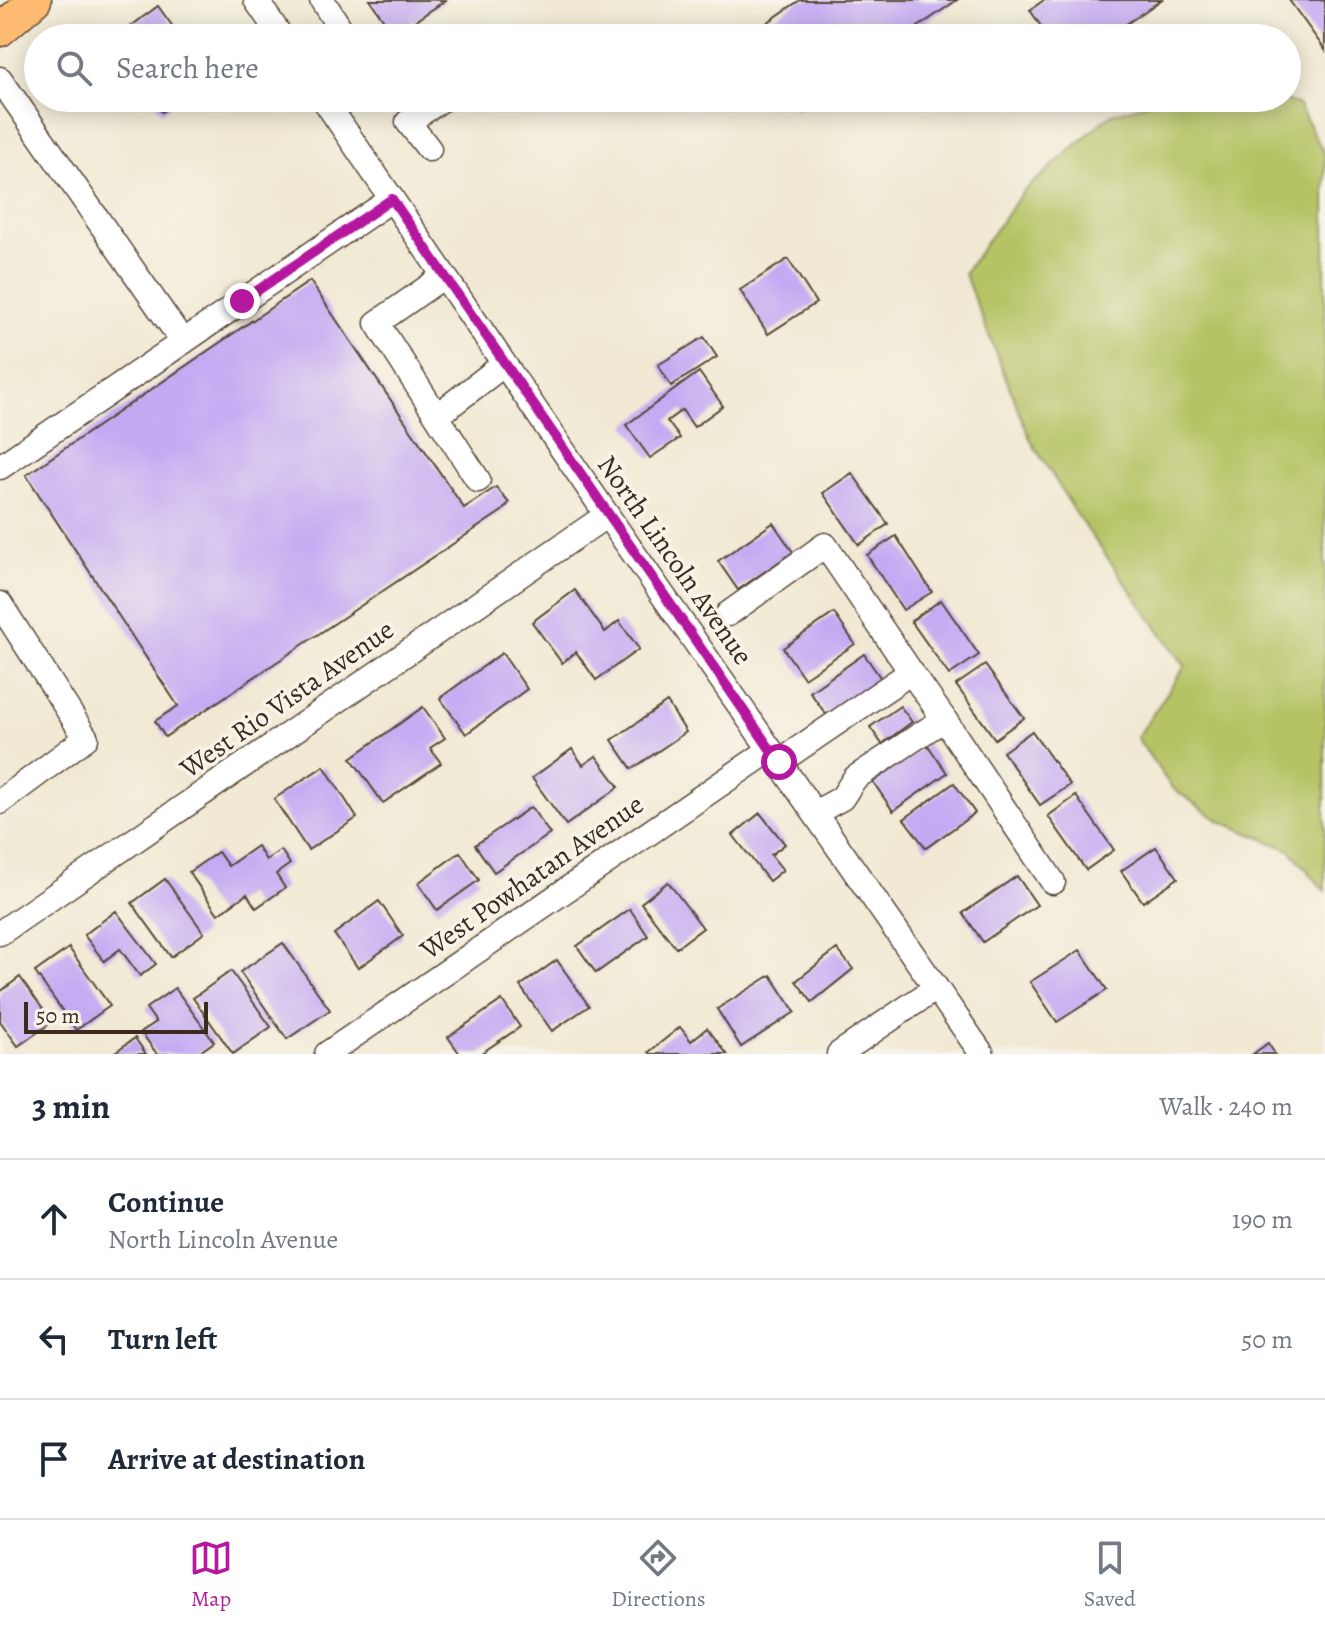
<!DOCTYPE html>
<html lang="en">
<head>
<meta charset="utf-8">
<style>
  body { margin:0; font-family:Alegreya,serif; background:#f2f2f3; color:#1f2937 }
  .scale { position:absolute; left:24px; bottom:20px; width:184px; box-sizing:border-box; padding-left:8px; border:4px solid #3b2a1e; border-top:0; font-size:22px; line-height:28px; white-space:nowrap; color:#3b2a1e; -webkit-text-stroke:6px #f7f3e8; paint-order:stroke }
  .stop { position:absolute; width:24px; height:24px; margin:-18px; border:6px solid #b5179e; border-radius:50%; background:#fff }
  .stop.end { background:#b5179e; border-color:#fff; box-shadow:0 2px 8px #0008 }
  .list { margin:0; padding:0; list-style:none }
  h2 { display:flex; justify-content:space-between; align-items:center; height:104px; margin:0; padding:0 32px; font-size:34px }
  h2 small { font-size:26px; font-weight:400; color:#747a83 }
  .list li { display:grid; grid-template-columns:52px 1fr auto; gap:24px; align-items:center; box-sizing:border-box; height:120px; padding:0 32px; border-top:2px solid #e0e1e3 }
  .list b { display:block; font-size:30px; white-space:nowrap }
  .list p { margin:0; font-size:26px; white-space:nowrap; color:#747a83 }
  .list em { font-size:26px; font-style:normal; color:#747a83 }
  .icon { flex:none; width:44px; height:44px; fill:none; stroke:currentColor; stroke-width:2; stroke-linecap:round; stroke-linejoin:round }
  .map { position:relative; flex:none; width:1325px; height:1054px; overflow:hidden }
  .search { position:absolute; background:#fff; box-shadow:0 4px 20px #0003; left:24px; right:24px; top:24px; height:88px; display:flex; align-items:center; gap:20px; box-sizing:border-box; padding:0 28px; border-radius:44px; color:#747a83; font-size:30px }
  .sheet { height:464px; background:#fff }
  nav { display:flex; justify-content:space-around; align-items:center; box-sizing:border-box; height:112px; border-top:2px solid #e0e1e3; background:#fff; font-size:22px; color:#747a83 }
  nav a { display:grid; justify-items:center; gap:4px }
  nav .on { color:#b5179e }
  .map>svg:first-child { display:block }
</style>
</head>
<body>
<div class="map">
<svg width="1325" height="1054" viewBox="0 0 1325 1054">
  <rect width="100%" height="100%" fill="#f7f3e8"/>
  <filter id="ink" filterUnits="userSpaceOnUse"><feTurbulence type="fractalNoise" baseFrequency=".0125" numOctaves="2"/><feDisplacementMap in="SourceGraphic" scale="16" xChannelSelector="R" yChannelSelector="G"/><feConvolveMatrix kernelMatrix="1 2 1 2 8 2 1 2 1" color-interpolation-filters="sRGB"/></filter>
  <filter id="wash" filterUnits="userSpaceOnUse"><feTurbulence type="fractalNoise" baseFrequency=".006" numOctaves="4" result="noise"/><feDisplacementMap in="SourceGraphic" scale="32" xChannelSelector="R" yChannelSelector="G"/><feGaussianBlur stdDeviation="1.8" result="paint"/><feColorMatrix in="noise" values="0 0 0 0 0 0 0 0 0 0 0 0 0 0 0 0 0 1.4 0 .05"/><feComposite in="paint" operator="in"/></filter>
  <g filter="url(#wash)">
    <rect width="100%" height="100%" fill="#f1e9d3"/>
    <polygon fill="#b6c365" stroke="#787642" stroke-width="2" points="1165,98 1282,98 1299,106 1325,155 1325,891 1290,850 1220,821 1172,788 1137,738 1185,666 1079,518 1031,441 964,273 1022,193 1102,122 1112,114"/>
    <g id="blocks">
      <g fill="#c4aaf3">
        <polygon points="370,0 446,0 394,35"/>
        <polygon points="800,0 957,0 902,38 745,38"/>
        <polygon points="1044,0 1161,0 1106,38 1049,38 1030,10"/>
        <polygon points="1289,0 1325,0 1325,50"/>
        <polygon points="158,6 181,38 115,38"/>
        <polygon points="152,98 181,98 162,112"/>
        <polygon points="789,98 815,98 797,110"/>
        <polygon points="788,259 816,303 768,334 740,290"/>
        <polygon points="310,281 464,508 496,487 509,503 502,511 165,737 155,721 178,706 26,475"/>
        <polygon points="704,337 717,357 671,386 658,365"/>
        <polygon points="699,372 723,406 694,427 682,410 667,421 680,438 650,458 626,425"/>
        <polygon points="852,473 888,524 859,545 823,493"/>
        <polygon points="773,523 793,552 738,590 718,561"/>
        <polygon points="896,536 932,592 903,610 867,555"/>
        <polygon points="575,590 605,632 619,621 639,649 596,680 576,652 562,663 532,622"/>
        <polygon points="941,600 979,655 949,675 911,621"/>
        <polygon points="834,613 855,644 804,678 783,648"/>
        <polygon points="502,653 527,689 466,734 440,698"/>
        <polygon points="864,654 884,683 830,720 810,692"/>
        <polygon points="985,665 1024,718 995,739 956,685"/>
        <polygon points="667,702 686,732 632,769 612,740"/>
        <polygon points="900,706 912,722 882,744 870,727"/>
        <polygon points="423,707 445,738 430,748 441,763 383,803 351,758"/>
        <polygon points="1032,731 1070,785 1040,805 1003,752"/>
        <polygon points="927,744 947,773 893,811 873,782"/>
        <polygon points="572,749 583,765 596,756 619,787 566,825 532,778"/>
        <polygon points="324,766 357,818 308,850 274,799"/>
        <polygon points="954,783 975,813 926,848 904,819"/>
        <polygon points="1076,796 1114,850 1086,870 1048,816"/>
        <polygon points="531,807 550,834 494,872 475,845"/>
        <polygon points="760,813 785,844 771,855 783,870 769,881 733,835"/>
        <polygon points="257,846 266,860 281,850 290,864 276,874 285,888 256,908 247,894 218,914 189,872 218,852 228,866"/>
        <polygon points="1156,847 1178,878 1143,902 1121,871"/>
        <polygon points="460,852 479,880 437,910 418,883"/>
        <polygon points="1017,876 1037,905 983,942 963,913"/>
        <polygon points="165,879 204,933 171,957 132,903"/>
        <polygon points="668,882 703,928 676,948 641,903"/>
        <polygon points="379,901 403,936 358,968 334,934"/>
        <polygon points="630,909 648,936 596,973 577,946"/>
        <polygon points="116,911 156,964 140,976 120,949 104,961 84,935"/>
        <polygon points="283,943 330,1010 287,1039 240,972"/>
        <polygon points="69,948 110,1006 76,1030 35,972"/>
        <polygon points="837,949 853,969 812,1002 796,981"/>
        <polygon points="1080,950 1107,990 1057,1022 1030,982"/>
        <polygon points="557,960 589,1006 552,1031 520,986"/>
        <polygon points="231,971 271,1027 233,1054 193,998"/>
        <polygon points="771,975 795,1012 741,1047 717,1009"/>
        <polygon points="20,977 52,1022 18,1046 0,1021 0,992"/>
        <polygon points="175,988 214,1042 197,1054 157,1054 141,1032 156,1022 146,1008"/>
        <polygon points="502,1000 520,1027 480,1054 460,1054 448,1037"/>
        <polygon points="680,1027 691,1041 707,1028 727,1054 651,1054 649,1052"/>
        <polygon points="135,1038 146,1054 112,1054"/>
        <polygon points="1268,1043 1275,1054 1253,1054"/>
      </g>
    </g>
  </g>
  <g filter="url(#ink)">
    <use href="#blocks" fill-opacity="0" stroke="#564739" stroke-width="2"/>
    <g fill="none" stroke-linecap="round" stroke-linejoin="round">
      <g stroke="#564739" stroke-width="27">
        <g id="minor">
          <polyline points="256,0 282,38"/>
          <polyline points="322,0 346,38"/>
          <polyline points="0,79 183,342"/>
          <polyline points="323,98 607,515 982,1054"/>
          <polyline points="429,149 408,122 444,98"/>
          <polyline points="444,276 377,323 478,480"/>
          <polyline points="438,415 504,364"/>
          <polyline points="0,467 392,199"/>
          <polyline points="0,604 86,738 0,802"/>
          <polyline points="728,614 825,545 911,672"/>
          <polyline points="944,719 1053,882"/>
          <polyline points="779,762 911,672 944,719 855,778 842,798 815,813"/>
          <polyline points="0,933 607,515"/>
          <polyline points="327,1054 770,750"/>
          <polyline points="839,1054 936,988"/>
        </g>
      </g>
      <g stroke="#564739" stroke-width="35">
        <polyline id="major" points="0,30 35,0"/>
      </g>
      <use href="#minor" stroke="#fff" stroke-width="24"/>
      <use href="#major" stroke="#febb71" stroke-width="32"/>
    </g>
  </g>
  <g fill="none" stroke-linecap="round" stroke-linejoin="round" filter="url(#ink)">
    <polyline stroke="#b5179e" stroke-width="10" points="242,301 392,199 779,762"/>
  </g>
  <g text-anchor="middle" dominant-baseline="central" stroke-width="7" stroke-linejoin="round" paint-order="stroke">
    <g font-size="28" fill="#3b2a1e" stroke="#f7f3e8">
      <text transform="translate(675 560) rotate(55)">North Lincoln Avenue</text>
      <text transform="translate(287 699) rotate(-35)">West Rio Vista Avenue</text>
      <text transform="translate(532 877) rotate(-35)">West Powhatan Avenue</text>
    </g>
  </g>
</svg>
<div class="scale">50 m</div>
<div class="stop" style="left:779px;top:762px"></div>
<div class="stop end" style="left:242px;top:301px"></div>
<div class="search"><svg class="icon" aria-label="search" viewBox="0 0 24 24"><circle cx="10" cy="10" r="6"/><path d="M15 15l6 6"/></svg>Search here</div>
</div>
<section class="sheet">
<h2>3 min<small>Walk · 240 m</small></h2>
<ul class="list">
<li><svg class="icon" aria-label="ahead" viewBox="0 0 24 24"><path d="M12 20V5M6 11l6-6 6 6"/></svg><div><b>Continue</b><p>North Lincoln Avenue</p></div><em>190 m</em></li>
<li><svg class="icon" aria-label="left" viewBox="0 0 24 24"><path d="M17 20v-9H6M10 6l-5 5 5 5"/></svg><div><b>Turn left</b></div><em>50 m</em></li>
<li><svg class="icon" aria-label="arrive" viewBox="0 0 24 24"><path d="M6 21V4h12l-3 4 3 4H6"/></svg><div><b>Arrive at destination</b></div></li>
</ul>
</section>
<nav>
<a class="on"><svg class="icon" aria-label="map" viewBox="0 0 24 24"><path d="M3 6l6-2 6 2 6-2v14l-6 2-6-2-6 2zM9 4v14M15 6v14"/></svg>Map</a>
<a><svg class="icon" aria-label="directions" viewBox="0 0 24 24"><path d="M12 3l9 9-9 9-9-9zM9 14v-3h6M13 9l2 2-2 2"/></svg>Directions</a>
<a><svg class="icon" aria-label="saved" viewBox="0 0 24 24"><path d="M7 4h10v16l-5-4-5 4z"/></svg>Saved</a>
</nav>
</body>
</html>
